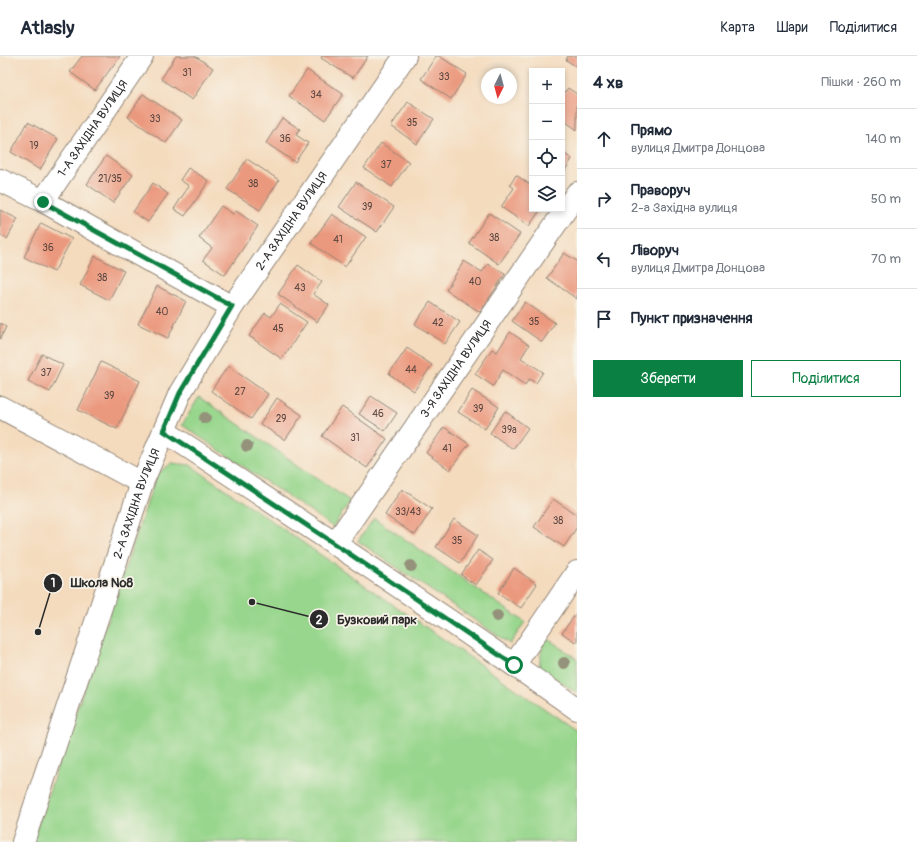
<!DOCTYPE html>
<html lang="uk">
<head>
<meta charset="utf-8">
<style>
  body { margin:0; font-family:Pangolin,sans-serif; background:#f2f2f3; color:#1f2937 }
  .controls { position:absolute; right:12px; top:12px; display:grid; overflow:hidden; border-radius:0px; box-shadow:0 2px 6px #0003 }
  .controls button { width:36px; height:36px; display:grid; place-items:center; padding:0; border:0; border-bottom:1px solid #e0e1e3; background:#fff; color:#1f2937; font:20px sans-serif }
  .compass { position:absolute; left:481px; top:12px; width:36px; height:36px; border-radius:50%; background:#fff; box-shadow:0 2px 6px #0003; rotate:186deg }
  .stop { position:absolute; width:12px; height:12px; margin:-9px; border:3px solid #0b8043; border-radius:50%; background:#fff }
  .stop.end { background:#0b8043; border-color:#fff; box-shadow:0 1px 4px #0008 }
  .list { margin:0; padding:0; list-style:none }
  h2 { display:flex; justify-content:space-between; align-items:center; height:52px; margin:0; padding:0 16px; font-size:17px }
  h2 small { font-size:13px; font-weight:400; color:#747a83 }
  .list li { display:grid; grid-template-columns:26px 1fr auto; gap:12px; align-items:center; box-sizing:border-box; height:60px; padding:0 16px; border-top:1px solid #e0e1e3 }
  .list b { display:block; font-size:15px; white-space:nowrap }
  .list p { margin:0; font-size:13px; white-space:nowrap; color:#747a83 }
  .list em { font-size:13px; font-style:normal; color:#747a83 }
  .actions { display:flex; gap:8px; padding:12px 16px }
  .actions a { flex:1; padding:9px 0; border:1px solid #0b8043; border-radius:0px; text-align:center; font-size:14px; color:#0b8043 }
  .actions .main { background:#0b8043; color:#fff }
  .icon { flex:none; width:22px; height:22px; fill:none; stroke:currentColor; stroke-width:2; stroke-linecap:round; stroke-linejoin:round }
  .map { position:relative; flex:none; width:577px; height:786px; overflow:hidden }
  header { display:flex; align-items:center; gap:24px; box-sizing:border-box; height:56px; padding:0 20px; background:#fff; border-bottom:1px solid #e0e1e3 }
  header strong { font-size:19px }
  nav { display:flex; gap:22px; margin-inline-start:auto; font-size:14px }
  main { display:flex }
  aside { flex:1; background:#fff }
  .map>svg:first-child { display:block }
</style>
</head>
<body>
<header>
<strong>Atlasly</strong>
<nav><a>Карта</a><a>Шари</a><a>Поділитися</a></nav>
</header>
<main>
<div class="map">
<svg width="577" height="786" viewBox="0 0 577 786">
  <rect width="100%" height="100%" fill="#f7f3e8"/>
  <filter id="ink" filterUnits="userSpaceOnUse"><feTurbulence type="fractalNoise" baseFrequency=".025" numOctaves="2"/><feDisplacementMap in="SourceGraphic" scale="8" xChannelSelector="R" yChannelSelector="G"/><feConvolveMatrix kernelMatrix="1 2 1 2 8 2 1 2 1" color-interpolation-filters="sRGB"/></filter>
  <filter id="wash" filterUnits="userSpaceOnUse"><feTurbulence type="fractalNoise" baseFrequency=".012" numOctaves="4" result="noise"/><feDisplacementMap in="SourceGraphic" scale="16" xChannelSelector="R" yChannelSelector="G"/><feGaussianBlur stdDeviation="0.9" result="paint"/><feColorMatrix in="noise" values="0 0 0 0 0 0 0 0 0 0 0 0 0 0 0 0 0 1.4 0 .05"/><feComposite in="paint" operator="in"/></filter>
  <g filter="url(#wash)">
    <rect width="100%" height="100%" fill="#f4dbbe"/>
    <g fill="#97d68c" stroke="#61805c">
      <polygon points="199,341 350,445 333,471 182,369"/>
      <polygon points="172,407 190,409 577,675 577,786 32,786 157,418"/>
      <polygon points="374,462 525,566 510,588 358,485"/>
      <polygon points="544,580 577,603 577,637 539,611"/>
    </g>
    <g id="blocks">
      <g fill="#eb997e">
        <polygon points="82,0 120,0 95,34 70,16"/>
        <polygon points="176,0 195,0 213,12 192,44 161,23"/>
        <polygon points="322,0 368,0 353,22 321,2"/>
        <polygon points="436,0 439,0 467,18 451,43 421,23"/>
        <polygon points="568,0 577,0 577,11 566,4"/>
        <polygon points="307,14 343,38 325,64 289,40"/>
        <polygon points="568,32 577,38 577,74 562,63 562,40"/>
        <polygon points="143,38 182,64 166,87 128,61"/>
        <polygon points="408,46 434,63 417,88 391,70"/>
        <polygon points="282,62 300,73 296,79 308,87 295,106 266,87"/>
        <polygon points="28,66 58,83 40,114 11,96"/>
        <polygon points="381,87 409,106 392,131 364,112"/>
        <polygon points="562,96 572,103 562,119"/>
        <polygon points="106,100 133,119 113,147 87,128"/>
        <polygon points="247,103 279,124 260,154 227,133"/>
        <polygon points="188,112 209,125 185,160 174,153 189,130 180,124"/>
        <polygon points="516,119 532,130 532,153 541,153 529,170 501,151 514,132 510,129"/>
        <polygon points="356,126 394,151 377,176 339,151"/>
        <polygon points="153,127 168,138 148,166 133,156"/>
        <polygon points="221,150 233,158 236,155 258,170 225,219 203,204 212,192 199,182"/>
        <polygon points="0,154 18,163 7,183 0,179"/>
        <polygon points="489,157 520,178 499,208 469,187"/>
        <polygon points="332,158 366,181 345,211 311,187"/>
        <polygon points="41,167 72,183 54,216 24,201"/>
        <polygon points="564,197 577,205 577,243 547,222"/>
        <polygon points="95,200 124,215 109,244 80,229"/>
        <polygon points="464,205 482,216 488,208 505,218 480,256 446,234"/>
        <polygon points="298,209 322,226 313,238 329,249 317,266 278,238"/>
        <polygon points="157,230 186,245 168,282 138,268"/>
        <polygon points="430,246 460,266 445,288 415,268"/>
        <polygon points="525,246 555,267 542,286 512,265"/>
        <polygon points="280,248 307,266 282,303 249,280 265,257 271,261"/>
        <polygon points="0,267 6,271 0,283"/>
        <polygon points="510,276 529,289 521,302 543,316 536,327 529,323 525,329 503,314 493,330 475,318 492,293 497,296"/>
        <polygon points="407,292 432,309 414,335 389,318"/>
        <polygon points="42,298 63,309 50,336 28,325"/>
        <polygon points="101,306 140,325 117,373 78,354"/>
        <polygon points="228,310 268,338 251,363 211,335"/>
        <polygon points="472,334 499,351 485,373 458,356"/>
        <polygon points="371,340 397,357 385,375 359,358"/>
        <polygon points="277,342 302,359 285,384 260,368"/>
        <polygon points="342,351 387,383 367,412 322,380"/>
        <polygon points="505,355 528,372 513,393 490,377"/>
        <polygon points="444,371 469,388 450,414 426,397"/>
        <polygon points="402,433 432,453 415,479 385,459"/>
        <polygon points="553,443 577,459 577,471 564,491 534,471"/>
        <polygon points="454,463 478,479 460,507 436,491"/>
        <polygon points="478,494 493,504 476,529 461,519"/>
        <polygon points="514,512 537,528 521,552 498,537"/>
        <polygon points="577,556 577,587 562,577"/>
      </g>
    </g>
  </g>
  <g filter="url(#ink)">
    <use href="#blocks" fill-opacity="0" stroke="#908374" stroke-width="1"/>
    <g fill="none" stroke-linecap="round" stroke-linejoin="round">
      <g stroke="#908374" stroke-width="24">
        <g id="minor">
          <polyline points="0,124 43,145 232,251"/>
          <path id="s1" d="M 43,145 L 142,0"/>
          <polyline points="0,351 142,427"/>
          <path d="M 164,375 C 303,466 441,557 577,653"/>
          <path id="s2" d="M 335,488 L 577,137"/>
          <polyline points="514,609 577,516"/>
          <path id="s3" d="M 23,786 L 142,427 L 180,337 L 232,251 L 405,0"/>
        </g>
      </g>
      <use href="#minor" stroke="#fff" stroke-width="22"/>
    </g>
    <g fill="#94927a">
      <circle cx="205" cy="362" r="6"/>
      <circle cx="247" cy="390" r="6"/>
      <circle cx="411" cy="510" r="6"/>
      <circle cx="497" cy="560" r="6"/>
      <circle cx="564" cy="607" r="6"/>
    </g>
  </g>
  <g fill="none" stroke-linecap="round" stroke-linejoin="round" filter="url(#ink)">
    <polyline stroke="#0b8043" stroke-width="5" points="43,146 232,250 180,337 164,375 335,488 514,609"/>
  </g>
  <g text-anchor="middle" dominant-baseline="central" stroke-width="3.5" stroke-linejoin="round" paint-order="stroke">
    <g font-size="10" fill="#5b4640">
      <text x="187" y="17">31</text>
      <text x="444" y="21">33</text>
      <text x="316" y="39">34</text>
      <text x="155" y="63">33</text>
      <text x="412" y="67">35</text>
      <text x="285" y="83">36</text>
      <text x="34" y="90">19</text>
      <text x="386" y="109">37</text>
      <text x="110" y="123">21/35</text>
      <text x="253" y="128">38</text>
      <text x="367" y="151">39</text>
      <text x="494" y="182">38</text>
      <text x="338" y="184">41</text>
      <text x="48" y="192">36</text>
      <text x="102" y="222">38</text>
      <text x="475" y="226">40</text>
      <text x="300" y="232">43</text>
      <text x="162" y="256">40</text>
      <text x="534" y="266">35</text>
      <text x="438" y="267">42</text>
      <text x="278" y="273">45</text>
      <text x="411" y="314">44</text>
      <text x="46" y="317">37</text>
      <text x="240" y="336">27</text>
      <text x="109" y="340">39</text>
      <text x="478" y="353">39</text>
      <text x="378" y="358">46</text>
      <text x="281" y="363">29</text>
      <text x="509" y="374">39а</text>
      <text x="355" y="382">31</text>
      <text x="447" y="393">41</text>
      <text x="408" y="456">33/43</text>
      <text x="558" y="465">38</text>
      <text x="457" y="485">35</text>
    </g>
    <g font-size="12" fill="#2b2b2b" stroke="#f7f3e8">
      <text stroke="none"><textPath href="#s1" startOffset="88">1-А ЗАХІДНА ВУЛИЦЯ</textPath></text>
      <text stroke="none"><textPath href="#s3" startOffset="681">2-А ЗАХІДНА ВУЛИЦЯ</textPath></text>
      <text stroke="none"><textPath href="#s2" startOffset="213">3-Я ЗАХІДНА ВУЛИЦЯ</textPath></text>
      <text stroke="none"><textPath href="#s3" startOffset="357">2-А ЗАХІДНА ВУЛИЦЯ</textPath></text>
    </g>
  </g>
  <path fill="none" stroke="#2b2b2b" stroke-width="1.5" d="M38 576L53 527M252 546L319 563"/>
  <g fill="#2b2b2b" stroke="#f7f3e8" stroke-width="1.5">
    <circle cx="38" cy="576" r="4"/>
    <circle cx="252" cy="546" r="4"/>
    <circle cx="53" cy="527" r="10"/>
    <circle cx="319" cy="563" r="10"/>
  </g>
  <g font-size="12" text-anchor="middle" font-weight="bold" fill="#fff">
    <text x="53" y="531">1</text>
    <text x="319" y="568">2</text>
  </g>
  <g font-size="13" text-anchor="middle" font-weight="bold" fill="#2b2b2b" stroke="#f7f3e8" stroke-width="3.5" stroke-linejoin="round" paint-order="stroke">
    <text x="102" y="531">Школа №8</text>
    <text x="377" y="568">Бузковий парк</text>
  </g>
</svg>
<div class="controls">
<button>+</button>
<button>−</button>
<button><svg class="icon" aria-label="locate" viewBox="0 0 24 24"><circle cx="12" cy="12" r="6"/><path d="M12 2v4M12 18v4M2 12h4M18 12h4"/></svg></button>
<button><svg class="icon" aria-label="layers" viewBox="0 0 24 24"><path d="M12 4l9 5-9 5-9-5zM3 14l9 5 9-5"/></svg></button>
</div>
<svg class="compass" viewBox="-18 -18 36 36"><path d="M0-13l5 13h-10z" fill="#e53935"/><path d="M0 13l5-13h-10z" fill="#747a83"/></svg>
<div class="stop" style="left:514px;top:609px"></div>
<div class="stop end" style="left:43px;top:146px"></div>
</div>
<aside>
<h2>4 хв<small>Пішки · 260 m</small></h2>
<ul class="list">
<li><svg class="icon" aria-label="ahead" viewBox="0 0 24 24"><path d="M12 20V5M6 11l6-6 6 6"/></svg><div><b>Прямо</b><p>вулиця Дмитра Донцова</p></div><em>140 m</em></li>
<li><svg class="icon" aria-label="right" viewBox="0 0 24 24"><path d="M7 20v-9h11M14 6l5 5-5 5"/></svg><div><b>Праворуч</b><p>2-а Західна вулиця</p></div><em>50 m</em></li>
<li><svg class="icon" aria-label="left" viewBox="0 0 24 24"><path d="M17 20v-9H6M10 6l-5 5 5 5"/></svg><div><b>Ліворуч</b><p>вулиця Дмитра Донцова</p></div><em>70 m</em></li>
<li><svg class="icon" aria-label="arrive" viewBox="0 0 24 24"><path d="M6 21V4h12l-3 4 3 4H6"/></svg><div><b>Пункт призначення</b></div></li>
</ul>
<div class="actions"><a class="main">Зберегти</a><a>Поділитися</a></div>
</aside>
</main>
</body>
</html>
